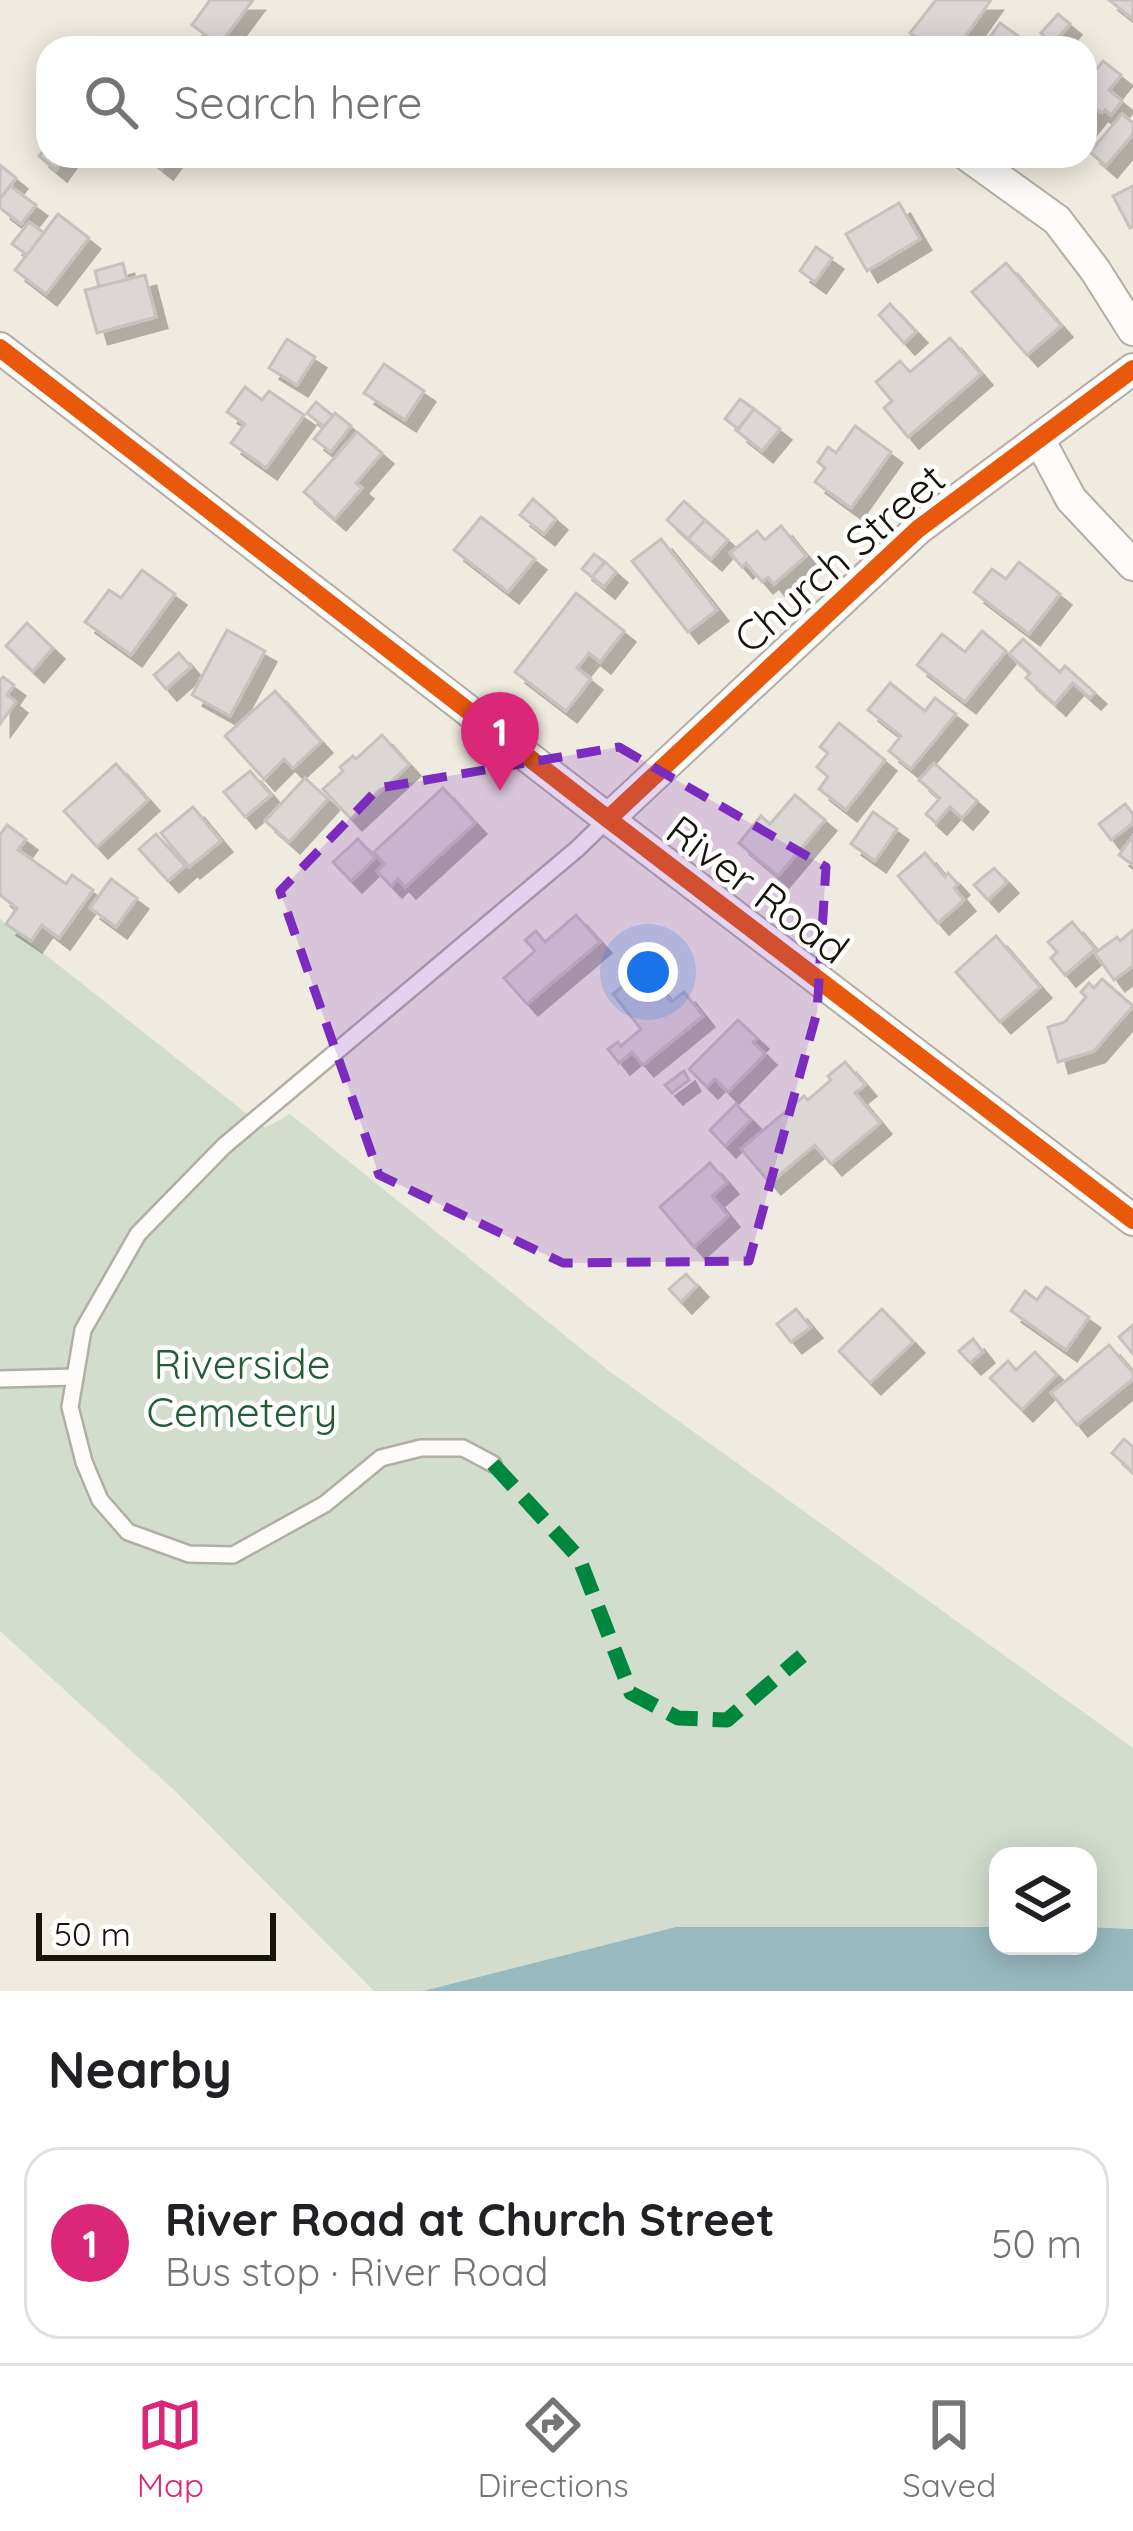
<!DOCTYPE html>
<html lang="en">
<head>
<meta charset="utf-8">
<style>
  body { margin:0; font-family:Quicksand,sans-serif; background:#f2f2f2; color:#202124 }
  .controls { position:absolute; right:36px; bottom:36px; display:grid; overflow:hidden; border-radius:24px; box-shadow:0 6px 30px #0003 }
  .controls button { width:108px; height:108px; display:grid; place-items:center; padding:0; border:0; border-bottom:3px solid #e0e0e0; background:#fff; color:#202124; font:60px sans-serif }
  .scale { position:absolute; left:36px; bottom:30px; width:240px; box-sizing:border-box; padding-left:12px; border:6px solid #17140d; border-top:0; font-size:33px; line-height:42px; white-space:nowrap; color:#17140d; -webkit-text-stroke:9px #fff; paint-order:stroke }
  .you { position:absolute; left:648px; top:972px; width:42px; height:42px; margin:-30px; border:9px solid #fff; border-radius:50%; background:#1a73e8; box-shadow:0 0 0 18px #1a73e833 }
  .badge { display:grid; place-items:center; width:78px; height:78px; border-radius:50%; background:#db2777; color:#fff; font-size:39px; font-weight:700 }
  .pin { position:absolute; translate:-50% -99px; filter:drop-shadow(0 3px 6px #0008) }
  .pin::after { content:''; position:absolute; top:63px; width:42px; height:36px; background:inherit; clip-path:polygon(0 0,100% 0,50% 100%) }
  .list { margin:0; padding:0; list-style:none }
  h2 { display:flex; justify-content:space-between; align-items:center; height:156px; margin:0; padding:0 48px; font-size:51px }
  h2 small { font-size:39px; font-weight:400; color:#757577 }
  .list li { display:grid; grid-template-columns:78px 1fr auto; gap:36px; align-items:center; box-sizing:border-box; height:192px; margin:0 24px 24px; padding:0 24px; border:3px solid #e0e0e0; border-radius:36px }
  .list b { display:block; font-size:45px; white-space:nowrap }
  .list p { margin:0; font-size:39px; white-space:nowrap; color:#757577 }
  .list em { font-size:39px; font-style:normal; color:#757577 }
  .icon { flex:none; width:66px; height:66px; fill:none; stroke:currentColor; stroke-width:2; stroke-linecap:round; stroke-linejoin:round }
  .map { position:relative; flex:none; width:1133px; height:1991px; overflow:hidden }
  .search { position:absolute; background:#fff; box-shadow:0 6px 30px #0003; left:36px; right:36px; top:36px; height:132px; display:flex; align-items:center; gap:30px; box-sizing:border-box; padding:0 42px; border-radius:36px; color:#757577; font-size:45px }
  .sheet { height:372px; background:#fff }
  nav { display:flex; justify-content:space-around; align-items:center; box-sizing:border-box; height:168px; border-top:3px solid #e0e0e0; background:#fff; font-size:33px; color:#757577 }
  nav a { display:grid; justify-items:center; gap:6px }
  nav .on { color:#db2777 }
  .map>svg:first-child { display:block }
</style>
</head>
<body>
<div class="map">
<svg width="1133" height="1991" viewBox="0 0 1133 1991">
  <defs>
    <filter id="shadow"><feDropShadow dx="11" dy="11" stdDeviation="0" flood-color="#0004"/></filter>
  </defs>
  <rect width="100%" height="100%" fill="#f0ebe0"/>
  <polygon fill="#d2ddce" points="0,919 265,1128 290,1114 609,1371 1133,1748 1133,1929 1088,1927 1088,1856 998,1856 998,1927 676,1927 423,1991 374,1991 175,1791 0,1631"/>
  <polygon fill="#98babf" points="676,1927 998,1927 998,1946 1088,1946 1088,1927 1133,1929 1133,1991 423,1991"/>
  <g fill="#dcd6d5" stroke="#c6c1bf" stroke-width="3" filter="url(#shadow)">
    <polygon points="210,0 253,0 219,45 192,25"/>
    <polygon points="936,0 991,0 957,48 930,48 910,33"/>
    <polygon points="1109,0 1133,0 1133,19"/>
    <polygon points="1058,14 1070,24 1053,44 1041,33"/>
    <polygon points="1000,23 1035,48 982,48"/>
    <polygon points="1103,61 1121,75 1109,90 1122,101 1111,115 1105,110 1102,113 1097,109 1085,124 1085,63 1095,71"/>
    <polygon points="1122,114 1133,123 1133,134 1106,166 1090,152"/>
    <polygon points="48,145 48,156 66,156 56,170 39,156"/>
    <polygon points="147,156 171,156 162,168"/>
    <polygon points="0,165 16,178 0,199"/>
    <polygon points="10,186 36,205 21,224 0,208 0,199"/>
    <polygon points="1133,186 1133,226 1130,228 1113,196"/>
    <polygon points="899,203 920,239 867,271 846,234"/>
    <polygon points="58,214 89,238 46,294 15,270"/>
    <polygon points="29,222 44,233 27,255 12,244"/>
    <polygon points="816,247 832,258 815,282 800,271"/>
    <polygon points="123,263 127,280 99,287 95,271"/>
    <polygon points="1006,263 1061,326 1027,355 972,292"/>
    <polygon points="145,275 156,317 97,333 85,290"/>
    <polygon points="890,304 916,332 904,343 879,315"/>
    <polygon points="950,338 981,374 908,437 884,408 892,401 876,382 900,361 910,372"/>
    <polygon points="287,339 315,357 297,385 269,368"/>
    <polygon points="384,364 424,391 405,420 364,393"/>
    <polygon points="245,387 262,400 269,391 304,415 266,468 231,443 245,424 227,412"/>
    <polygon points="740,399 754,409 738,429 725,419"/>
    <polygon points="316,402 333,416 324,427 307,413"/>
    <polygon points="754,409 780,429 762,451 737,431"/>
    <polygon points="335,413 351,426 331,452 314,439"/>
    <polygon points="855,426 891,452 851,508 815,482 825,468 818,462 828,447 836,453"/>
    <polygon points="357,432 382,453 356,483 362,488 335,519 304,492"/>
    <polygon points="533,499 556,519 544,534 520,515"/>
    <polygon points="684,501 705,520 688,539 667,520"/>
    <polygon points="481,517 535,559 508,592 454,550"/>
    <polygon points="705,520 728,540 711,559 688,539"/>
    <polygon points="781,526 806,556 774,584 768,577 762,582 746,563 742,567 730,553 757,531 765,540"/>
    <polygon points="661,539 717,610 688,632 632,561"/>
    <polygon points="594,554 605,562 592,577 582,569"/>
    <polygon points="605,562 616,572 604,587 592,577"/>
    <polygon points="1019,562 1060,594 1029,634 974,592 992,569 1006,579"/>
    <polygon points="142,570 175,594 131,655 85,622 109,590 121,598"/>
    <polygon points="576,593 624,631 600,662 589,653 577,668 591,679 566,711 515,672"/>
    <polygon points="27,623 53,648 33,671 6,646"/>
    <polygon points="227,630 265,651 230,716 192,695"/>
    <polygon points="982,631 1006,651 965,702 917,665 942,634 965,652"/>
    <polygon points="1023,639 1060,672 1065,666 1095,693 1090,698 1073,683 1055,704 1026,678 1030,673 1009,654"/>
    <polygon points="179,653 191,667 166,689 154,675"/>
    <polygon points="3,677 14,685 7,695 16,702 0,724 0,680"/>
    <polygon points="890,683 925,711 935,698 956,714 911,769 889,751 901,736 868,710"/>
    <polygon points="275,691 321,742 293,768 284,759 264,779 225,736"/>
    <polygon points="839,723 885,760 846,810 819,789 828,777 817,767 828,753 820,747"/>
    <polygon points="382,735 409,765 351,819 323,789 343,771 340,767 353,756 356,759"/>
    <polygon points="934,763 977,801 962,818 950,807 936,823 926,814 940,798 919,780"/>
    <polygon points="116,764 148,800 97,847 64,811"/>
    <polygon points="250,771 271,795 245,817 224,792"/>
    <polygon points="305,778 328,799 289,842 265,821"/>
    <polygon points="443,788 475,823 405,887 398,879 391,886 377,871 384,864 374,852"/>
    <polygon points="795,795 825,820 778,876 739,843 761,816 770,824"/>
    <polygon points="1125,804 1133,814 1133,823 1111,840 1099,824"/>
    <polygon points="193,807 221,841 189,867 161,833"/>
    <polygon points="873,812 897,829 875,861 851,844"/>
    <polygon points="7,825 26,839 18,850 66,884 72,875 93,890 59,938 42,925 31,941 6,924 17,908 0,895 0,835"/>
    <polygon points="156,834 185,866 168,881 139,849"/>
    <polygon points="1133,836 1133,865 1119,855"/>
    <polygon points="358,839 375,858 351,881 333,862"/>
    <polygon points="925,853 945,877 948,873 958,884 954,888 964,900 938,923 898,876"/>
    <polygon points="994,868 1007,882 988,900 974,885"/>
    <polygon points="111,879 137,898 116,927 90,908"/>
    <polygon points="576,915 600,942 527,1004 504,978 535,951 525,940 536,931 545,942"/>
    <polygon points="1072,922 1095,949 1065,975 1051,958 1057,952 1048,942"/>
    <polygon points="1133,930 1133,966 1114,980 1095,953 1117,937 1120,941"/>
    <polygon points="996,936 1040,987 1000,1022 956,972"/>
    <polygon points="644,969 671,1002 684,992 703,1016 643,1065 632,1052 619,1063 608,1049 618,1042 621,1046 641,1029 613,994"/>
    <polygon points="1102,979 1133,1006 1094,1051 1058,1062 1048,1027 1065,1022 1086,997 1081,992 1089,983 1094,988"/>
    <polygon points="738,1020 757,1038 753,1042 765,1054 728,1092 715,1079 707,1087 689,1069"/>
    <polygon points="845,1062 865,1085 855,1093 880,1123 831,1164 815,1145 770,1183 741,1149 804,1096 808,1100 831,1080 828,1076"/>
    <polygon points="684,1071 689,1080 672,1093 665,1085"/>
    <polygon points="736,1104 751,1120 725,1146 710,1130"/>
    <polygon points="710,1163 727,1183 712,1196 728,1216 694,1247 660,1207"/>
    <polygon points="686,1274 697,1286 681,1302 669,1289"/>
    <polygon points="1046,1287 1089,1317 1066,1350 1011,1311 1025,1291 1037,1300"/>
    <polygon points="796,1309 811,1327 791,1342 777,1324"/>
    <polygon points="882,1309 913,1342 870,1383 839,1351"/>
    <polygon points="1133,1325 1133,1354 1119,1337"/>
    <polygon points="973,1339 983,1352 970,1363 959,1351"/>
    <polygon points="1109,1345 1133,1373 1133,1379 1077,1425 1051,1393"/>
    <polygon points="1035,1352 1057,1375 1022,1410 990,1378 1008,1361 1016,1370"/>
    <polygon points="1124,1439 1133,1447 1133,1472 1112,1453"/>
  </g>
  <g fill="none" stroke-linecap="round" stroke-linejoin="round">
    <g stroke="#b2aea5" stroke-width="20">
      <g id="service">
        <polyline points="0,1379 75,1377"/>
        <polyline points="493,1464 463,1448 421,1448 381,1458 325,1504 233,1555 189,1554 128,1532 100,1500 84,1462 70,1407 83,1330 138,1234 224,1146 577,849 608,819"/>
      </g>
    </g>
    <g stroke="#b2aea5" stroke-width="34">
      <g id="minor">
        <polyline points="968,156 1057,220 1095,270 1133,330"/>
        <polyline points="0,348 608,819 1133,1220"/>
        <polyline points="1039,439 1071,499 1133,565"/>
        <polyline points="608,819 918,529 1133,369"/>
      </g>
    </g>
    <use href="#service" stroke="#fdfcfa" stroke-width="15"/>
    <use href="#minor" stroke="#fdfcfa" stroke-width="30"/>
    <polyline stroke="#00873e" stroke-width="15" stroke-dasharray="30 15" stroke-linecap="butt" points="493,1464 579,1558 631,1693 678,1718 727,1720 802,1656"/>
    <g stroke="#fff" stroke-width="26">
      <g id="cycleway">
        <polyline points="0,348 608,819 1133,1220"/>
        <polyline points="608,819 918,529 1133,369"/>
      </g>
    </g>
    <use href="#cycleway" stroke="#e8590c" stroke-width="18"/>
  </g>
  <path fill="#7b2cbf" fill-opacity="0.2" stroke="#7b2cbf" stroke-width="9" stroke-dasharray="24 15" stroke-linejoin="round" d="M 619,747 L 826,867 L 817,1012 L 749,1261 L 563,1263 L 379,1175 L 280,891 L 379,788 Z"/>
  <g text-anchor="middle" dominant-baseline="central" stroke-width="9" stroke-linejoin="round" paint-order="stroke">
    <g font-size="42" fill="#17140d" stroke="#fff">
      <text transform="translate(839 558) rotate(-41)">Church Street</text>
      <text transform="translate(758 889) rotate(37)">River Road</text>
    </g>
    <g font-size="42" fill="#245c36" stroke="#fff">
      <text x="242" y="1363">Riverside<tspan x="242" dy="48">Cemetery</tspan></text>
    </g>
  </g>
</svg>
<div class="controls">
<button><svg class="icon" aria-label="layers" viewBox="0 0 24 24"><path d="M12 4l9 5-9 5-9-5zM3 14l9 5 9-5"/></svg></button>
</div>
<div class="scale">50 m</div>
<div class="you"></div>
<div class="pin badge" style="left:500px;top:791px">1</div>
<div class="search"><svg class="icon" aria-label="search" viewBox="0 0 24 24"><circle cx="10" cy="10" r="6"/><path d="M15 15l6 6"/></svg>Search here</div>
</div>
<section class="sheet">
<h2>Nearby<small></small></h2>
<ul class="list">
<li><span class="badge">1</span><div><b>River Road at Church Street</b><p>Bus stop · River Road</p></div><em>50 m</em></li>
</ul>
</section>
<nav>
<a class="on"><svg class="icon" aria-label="map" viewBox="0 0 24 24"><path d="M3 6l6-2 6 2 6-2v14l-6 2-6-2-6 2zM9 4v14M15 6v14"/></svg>Map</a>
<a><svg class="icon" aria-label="directions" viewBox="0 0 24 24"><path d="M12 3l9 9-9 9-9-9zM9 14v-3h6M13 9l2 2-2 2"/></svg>Directions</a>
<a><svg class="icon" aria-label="saved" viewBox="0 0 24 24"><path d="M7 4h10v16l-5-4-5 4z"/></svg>Saved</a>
</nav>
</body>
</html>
